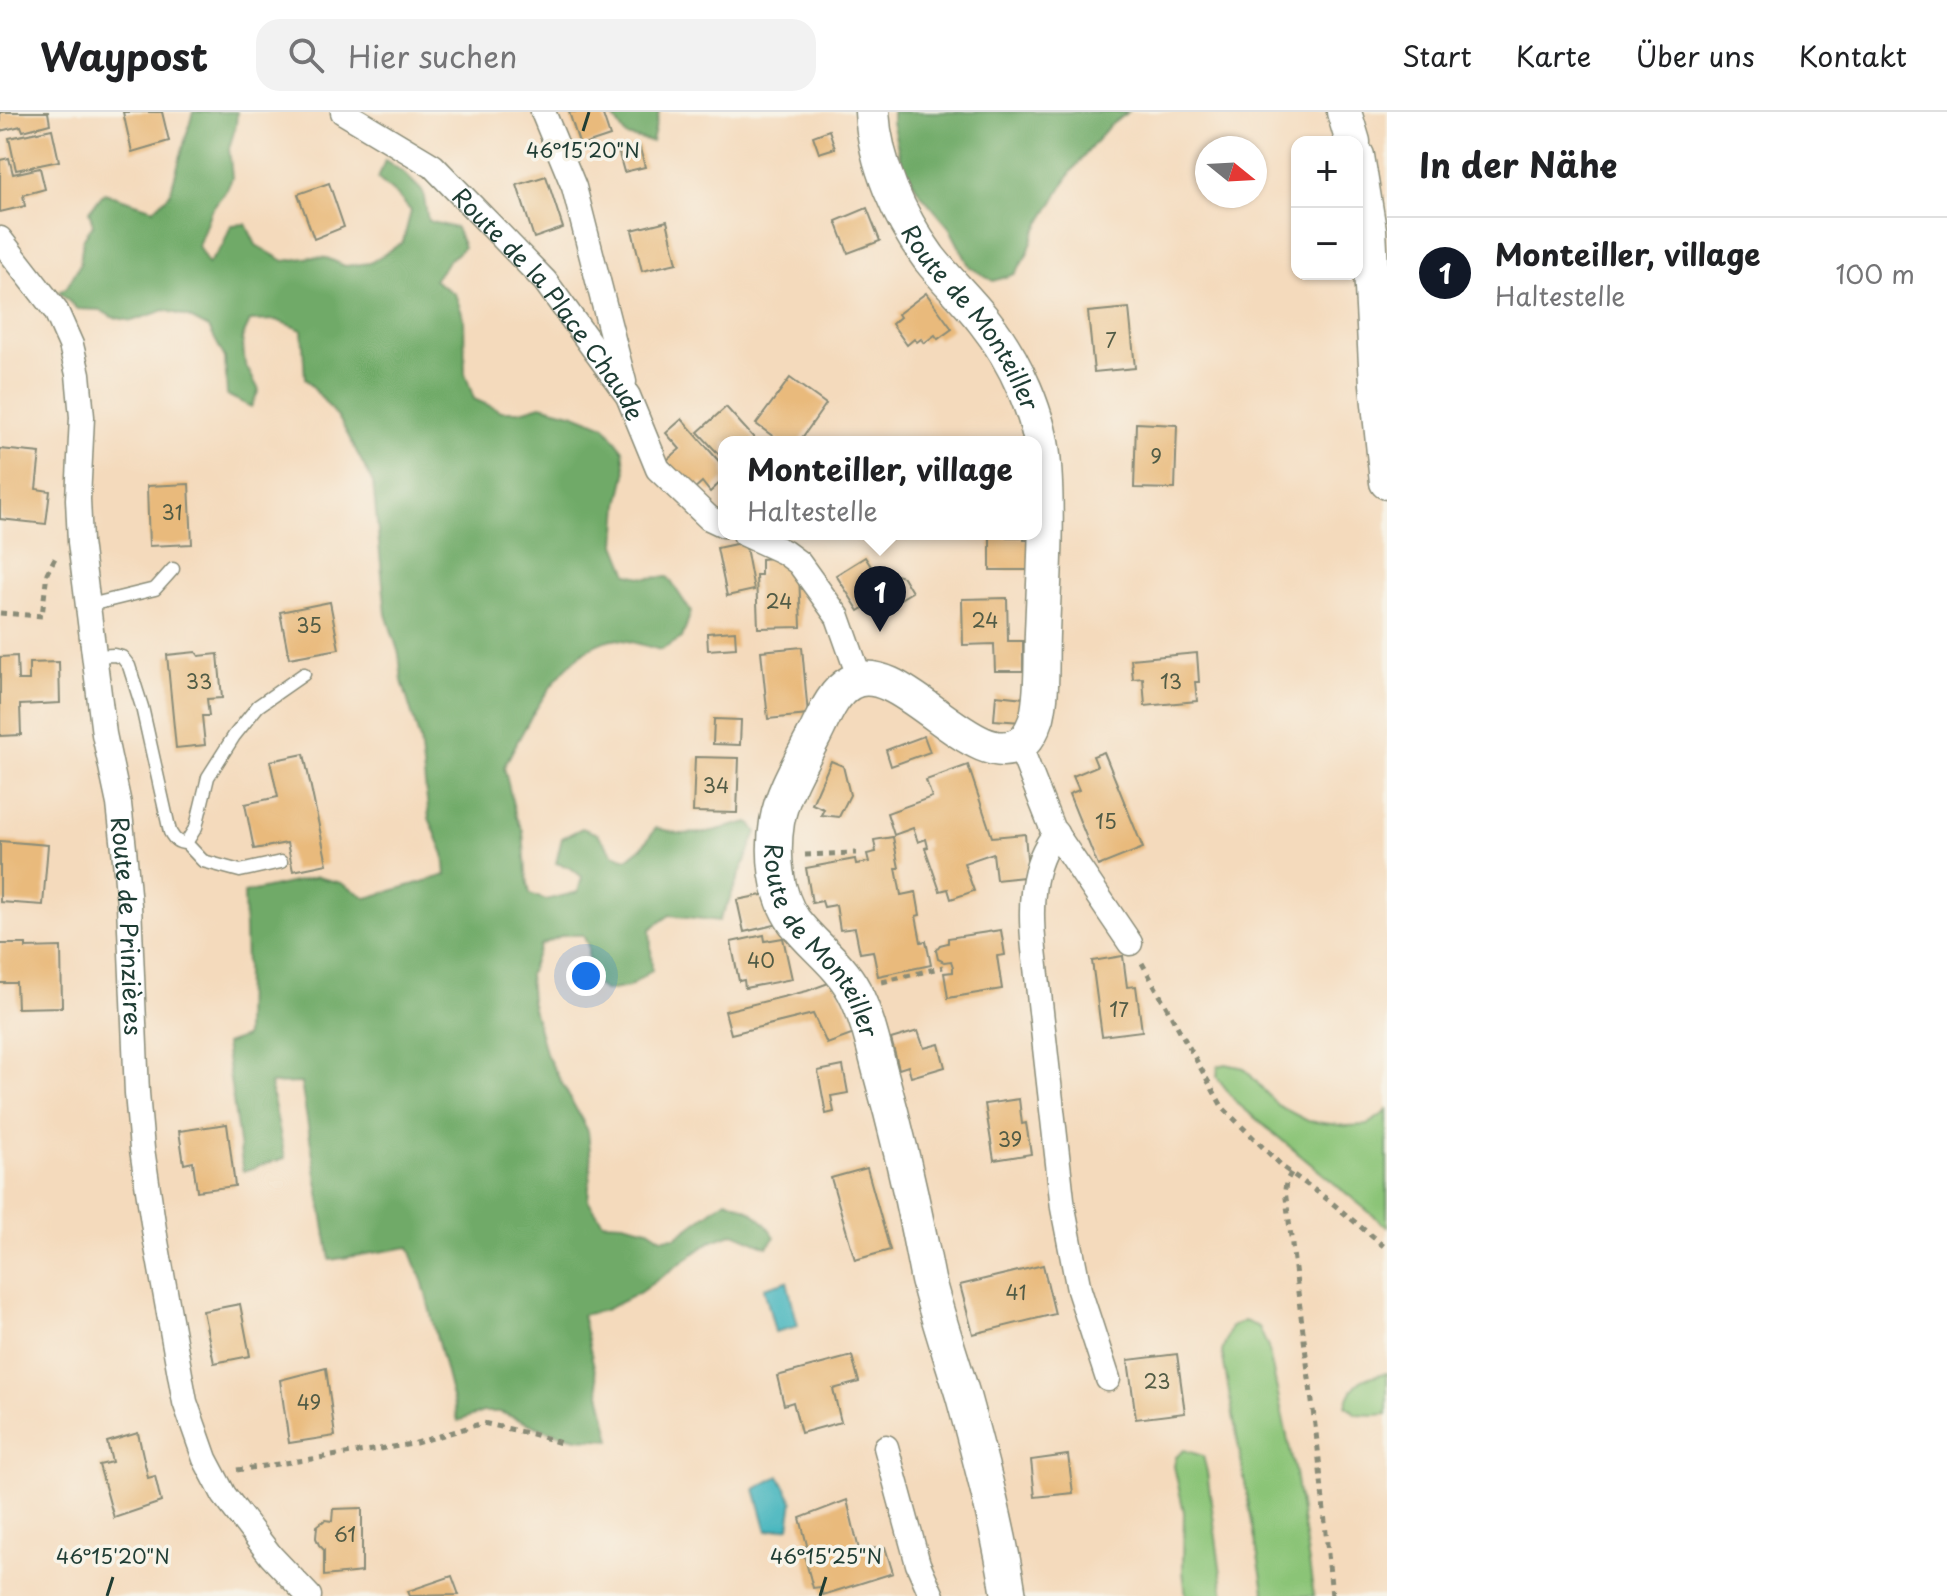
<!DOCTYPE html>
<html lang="de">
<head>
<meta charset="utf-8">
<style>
  body { margin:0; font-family:"Playpen Sans",sans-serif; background:#f2f2f2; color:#202124 }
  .controls { position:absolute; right:24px; top:24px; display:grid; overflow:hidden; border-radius:16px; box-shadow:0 2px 6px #0004 }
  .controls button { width:72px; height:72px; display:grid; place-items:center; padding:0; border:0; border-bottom:2px solid #e0e0e0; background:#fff; color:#202124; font:40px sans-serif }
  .compass { position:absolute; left:1195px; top:24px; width:72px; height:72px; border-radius:50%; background:#fff; box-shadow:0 2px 6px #0004; rotate:108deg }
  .you { position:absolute; left:586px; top:864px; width:28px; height:28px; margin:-20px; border:6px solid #fff; border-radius:50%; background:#1a73e8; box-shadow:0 0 0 12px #1a73e833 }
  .badge { display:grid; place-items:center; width:52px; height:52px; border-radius:50%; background:#111827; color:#fff; font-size:26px; font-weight:700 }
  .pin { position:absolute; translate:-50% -66px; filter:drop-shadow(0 2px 4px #0008) }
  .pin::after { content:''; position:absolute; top:42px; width:28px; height:24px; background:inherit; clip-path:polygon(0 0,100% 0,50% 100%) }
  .popup { position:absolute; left:718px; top:324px; width:324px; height:104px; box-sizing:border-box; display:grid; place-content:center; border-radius:16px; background:#fff; filter:drop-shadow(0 2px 6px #0005); font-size:26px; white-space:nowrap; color:#757577 }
  .popup b { font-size:30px; color:#202124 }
  .popup::after { content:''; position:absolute; left:50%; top:100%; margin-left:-16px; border:16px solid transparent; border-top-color:#fff }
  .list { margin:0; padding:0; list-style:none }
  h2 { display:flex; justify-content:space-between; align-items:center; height:104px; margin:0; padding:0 32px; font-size:34px }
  h2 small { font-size:26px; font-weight:400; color:#757577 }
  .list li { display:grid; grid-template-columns:52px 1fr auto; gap:24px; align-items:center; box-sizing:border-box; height:112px; padding:0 32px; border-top:2px solid #e0e0e0 }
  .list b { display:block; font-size:30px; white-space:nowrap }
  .list p { margin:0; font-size:26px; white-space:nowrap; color:#757577 }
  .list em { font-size:26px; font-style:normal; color:#757577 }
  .icon { flex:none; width:44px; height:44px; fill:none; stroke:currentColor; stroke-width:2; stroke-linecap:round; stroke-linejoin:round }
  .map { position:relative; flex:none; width:1387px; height:1484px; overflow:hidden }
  header { display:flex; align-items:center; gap:48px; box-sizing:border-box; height:112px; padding:0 40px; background:#fff; border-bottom:2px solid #e0e0e0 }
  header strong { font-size:38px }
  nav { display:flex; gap:44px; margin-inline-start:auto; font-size:28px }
  .search { width:560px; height:72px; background:#f2f2f2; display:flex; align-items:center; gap:20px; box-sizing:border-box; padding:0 28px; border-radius:24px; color:#757577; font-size:30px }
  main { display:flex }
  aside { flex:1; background:#fff }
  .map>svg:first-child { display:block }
</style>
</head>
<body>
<header>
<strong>Waypost</strong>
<div class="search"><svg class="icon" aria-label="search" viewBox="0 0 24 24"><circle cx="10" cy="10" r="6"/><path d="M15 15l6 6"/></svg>Hier suchen</div>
<nav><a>Start</a><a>Karte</a><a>Über uns</a><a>Kontakt</a></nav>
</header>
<main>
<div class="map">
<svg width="1387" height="1484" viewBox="0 0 1387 1484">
  <rect width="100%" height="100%" fill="#f7f3e8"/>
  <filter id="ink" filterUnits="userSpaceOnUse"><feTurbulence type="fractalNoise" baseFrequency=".0125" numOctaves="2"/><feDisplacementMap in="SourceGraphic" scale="16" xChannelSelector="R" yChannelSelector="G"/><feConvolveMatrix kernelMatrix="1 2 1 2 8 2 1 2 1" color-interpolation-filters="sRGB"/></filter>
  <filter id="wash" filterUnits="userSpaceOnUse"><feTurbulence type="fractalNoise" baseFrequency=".006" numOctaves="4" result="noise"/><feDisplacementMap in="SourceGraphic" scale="32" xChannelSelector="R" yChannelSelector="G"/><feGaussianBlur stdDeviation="1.8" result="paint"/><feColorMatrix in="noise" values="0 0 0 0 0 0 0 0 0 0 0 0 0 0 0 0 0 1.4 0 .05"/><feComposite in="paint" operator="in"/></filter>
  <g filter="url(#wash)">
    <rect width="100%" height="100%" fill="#f4dabc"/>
    <g fill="#8bc477" stroke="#558056" stroke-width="2">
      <polygon points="1226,952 1244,956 1277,993 1308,1009 1347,1014 1367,1013 1386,1000 1387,997 1387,1115 1237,991 1217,965 1218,954"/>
      <polygon points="1244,1209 1259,1215 1268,1236 1295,1361 1314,1484 1265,1484 1222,1240 1231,1215"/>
      <path d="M 1387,1261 L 1387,1302 L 1375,1303 L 1356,1302 L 1346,1293 C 1353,1269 1363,1265 1387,1261 Z"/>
      <polygon points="1184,1338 1203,1344 1207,1360 1224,1484 1186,1484 1183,1459 1184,1400 1174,1354 1176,1345"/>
    </g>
    <g fill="#70aa68" stroke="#48744e" stroke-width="2">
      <path d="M 193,0 L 237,0 L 236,13 L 229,36 L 232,66 L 227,77 L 211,98 L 198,134 L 208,152 L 223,133 L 231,113 L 246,112 L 256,133 L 284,149 L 312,145 L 327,146 L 345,154 L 370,151 L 403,130 L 411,99 L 399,85 L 378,67 L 385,48 L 404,61 L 423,80 L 428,109 L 456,116 L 464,135 L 448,149 L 434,168 L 455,182 L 464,207 L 465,261 L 474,287 L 501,299 L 521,299 L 541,293 L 575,302 L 605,314 L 623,338 L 626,362 L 619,392 L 616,432 L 628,462 L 646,466 L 668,465 L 691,500 L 682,526 L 661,538 C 650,535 622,526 613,527 C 564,535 525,614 504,655 L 516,705 L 523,719 L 526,760 L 530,782 L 546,788 L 578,780 L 582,765 L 571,756 L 556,751 L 562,726 L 582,716 L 598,722 L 613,742 L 627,747 L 642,735 L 656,716 L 681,722 L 705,721 L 749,710 L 757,720 L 728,791 L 719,809 L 670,803 L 650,817 L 652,858 L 629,875 L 606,879 L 588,867 L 588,834 L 583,823 L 563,823 L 540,833 L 529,863 L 531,889 L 545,940 L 588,1019 L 591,1050 L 588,1088 L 603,1110 L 623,1111 L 648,1117 L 662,1126 L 676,1125 L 726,1088 C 750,1096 760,1103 775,1125 L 767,1135 L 734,1121 L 710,1130 L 639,1181 L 605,1198 L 582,1203 L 611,1328 L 577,1326 L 545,1318 L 500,1300 L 483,1300 L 458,1309 L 423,1171 L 409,1135 L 330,1148 L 301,971 L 270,972 L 285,1046 L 243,1059 L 225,932 L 245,925 L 246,854 L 244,781 L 317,765 L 341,771 L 367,786 L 446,763 L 444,742 L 429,706 L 420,629 L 402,569 L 399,542 L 386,502 L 373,371 L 340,308 L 305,266 L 302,218 L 276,208 L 250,209 L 242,226 L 245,252 L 259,278 L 251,295 L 227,283 L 225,246 L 209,216 L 188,205 L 165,198 L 132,209 L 112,205 L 100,198 L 77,197 L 59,180 L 67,175 L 80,152 L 83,127 L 93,113 L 89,99 L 104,81 L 154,97 L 170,82 Z"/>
      <polygon points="610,0 659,0 652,30 626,24"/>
      <polygon points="892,0 1128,0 1108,15 1071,60 1035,120 1028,141 1015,162 993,169 970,155 949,115 920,81 902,53 892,10"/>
    </g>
    <g fill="#45b5be" stroke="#327979" stroke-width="2">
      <polygon points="787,1169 798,1214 775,1220 764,1176"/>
      <polygon points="779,1364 793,1389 789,1415 767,1419 755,1377"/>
    </g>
    <g id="blocks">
      <g fill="#e9ba7c">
        <polygon points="0,0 48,0 50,12 23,19 21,14 0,19"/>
        <polygon points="123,0 162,0 169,29 132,40"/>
        <polygon points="569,0 602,0 610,24 580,34"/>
        <polygon points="52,17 59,49 16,58 9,26"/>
        <polygon points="829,18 835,36 819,41 813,24"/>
        <polygon points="639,33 645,55 624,60 618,38"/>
        <polygon points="9,46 13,62 40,56 45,77 23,83 25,94 0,100 0,48"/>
        <polygon points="546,64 563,116 534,126 517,73"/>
        <polygon points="329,71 344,115 314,127 298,82"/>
        <polygon points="867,96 880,129 848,141 836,109"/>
        <polygon points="667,109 677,151 642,159 632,118"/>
        <polygon points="926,181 952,217 938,227 935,223 924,231 921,227 917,230 914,227 907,233 892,212 900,205 898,202"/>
        <polygon points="1129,196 1135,256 1094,260 1088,200"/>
        <polygon points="790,266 826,292 799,330 781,330 756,312"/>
        <polygon points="726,295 754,326 750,330 724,330 724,348 698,320"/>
        <polygon points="682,307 724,355 724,367 710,380 702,370 693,378 667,348 680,337 666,321"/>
        <polygon points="1136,311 1177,313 1175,377 1134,376"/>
        <polygon points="0,337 40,341 36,377 50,379 46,412 0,407"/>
        <polygon points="189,372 192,432 149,434 147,374"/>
        <polygon points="990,425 1024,425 1024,428 1032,428 1032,458 990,458"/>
        <polygon points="745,430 754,478 727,484 717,436"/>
        <polygon points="786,445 799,460 801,515 758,516 756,463 761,463 761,447"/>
        <polygon points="865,445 872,456 903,465 912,480 897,489 891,479 859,499 836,463"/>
        <polygon points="1007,486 1008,529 1023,529 1023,559 995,559 994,532 963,533 962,487"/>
        <polygon points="330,490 339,537 289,546 280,500"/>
        <polygon points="735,519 736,536 708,538 707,521"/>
        <polygon points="802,535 808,603 768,607 761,539"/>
        <polygon points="196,540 199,544 218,542 222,586 207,587 209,604 202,604 205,633 176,636 167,543"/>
        <polygon points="1197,541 1199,570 1195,570 1197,589 1145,594 1143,566 1133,567 1131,547"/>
        <polygon points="17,544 18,568 29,568 29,551 59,550 60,591 20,593 21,623 0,624 0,545"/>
        <polygon points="996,583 1024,586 1022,610 994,608"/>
        <polygon points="714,607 741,608 740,633 713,632"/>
        <polygon points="924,624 930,640 891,654 886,638"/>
        <polygon points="1104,640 1143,736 1098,754 1069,682 1079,678 1073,664 1097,654 1093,644"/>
        <polygon points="304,642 327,752 293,759 287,731 254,737 245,692 278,685 270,649"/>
        <polygon points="695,645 739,646 737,701 693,700"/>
        <polygon points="831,649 843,654 850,683 839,705 821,703 824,697 812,692"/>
        <polygon points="968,653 992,725 1025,722 1028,758 1024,759 1024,765 996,768 993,741 964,751 974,779 951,787 948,777 940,779 925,736 928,735 926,727 918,730 913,716 894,723 887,701 932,685 926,668"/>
        <polygon points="893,725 899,756 896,756 901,783 916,780 920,803 916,804 921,830 926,829 931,853 878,864 873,839 860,841 855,816 840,818 836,793 824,795 822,789 812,791 806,756 855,747 856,752 869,750 867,742 876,740 874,728"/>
        <polygon points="0,729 48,733 43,793 0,790"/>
        <polygon points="772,781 779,812 744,820 737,788"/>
        <polygon points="1001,818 1005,843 997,844 1002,877 948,886 944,861 953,860 953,855 951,849 944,850 938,847 936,838 940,833 948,831 948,826"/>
        <polygon points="764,823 765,829 783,826 792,867 745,876 744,868 739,869 731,830"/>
        <polygon points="0,832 26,832 26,836 61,835 62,895 17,896 16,871 0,871"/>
        <polygon points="1123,844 1127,875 1136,874 1142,919 1102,924 1092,849"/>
        <polygon points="834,869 857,921 827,932 813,902 731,922 725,899 807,879"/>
        <polygon points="918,919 924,936 939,932 945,955 911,965 908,954 899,957 891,927"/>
        <polygon points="843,954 848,981 831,984 834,1000 826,1002 818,959"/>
        <polygon points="1019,987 1022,1012 1026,1011 1031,1042 994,1048 985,992"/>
        <polygon points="227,1012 235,1074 197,1079 193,1050 184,1052 179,1019"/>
        <polygon points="867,1056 890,1138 855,1148 831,1066"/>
        <polygon points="1043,1153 1055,1202 973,1222 960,1173"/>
        <polygon points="240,1192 250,1244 214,1251 203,1199"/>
        <polygon points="1177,1242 1185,1301 1136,1307 1128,1248"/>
        <polygon points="852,1244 859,1270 833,1277 841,1310 801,1321 793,1290 784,1293 777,1264"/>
        <polygon points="326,1256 335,1324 289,1331 280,1268"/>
        <polygon points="138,1321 148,1366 155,1364 161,1390 114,1406 99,1353 112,1350 107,1330"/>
        <polygon points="1068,1343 1073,1381 1035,1385 1031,1348"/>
        <polygon points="847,1388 859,1438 885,1435 893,1461 823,1483 820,1475 813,1476 803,1439 807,1433 800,1406"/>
        <polygon points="362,1396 362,1460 324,1464 324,1438 319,1433 316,1426 317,1414 325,1408 332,1409 333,1397"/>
        <polygon points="452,1464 459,1483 410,1484 408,1479"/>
      </g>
    </g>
  </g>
  <g filter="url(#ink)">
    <use href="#blocks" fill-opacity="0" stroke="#8a8c78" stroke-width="2"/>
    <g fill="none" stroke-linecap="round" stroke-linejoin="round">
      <g stroke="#8a8c78" stroke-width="15">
        <g id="lane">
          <polyline points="87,492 98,491 155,477 173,457"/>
          <path d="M 95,544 L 114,543 L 122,545 L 129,554 L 142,595 L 170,720 C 174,727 177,731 186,731 L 196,715 L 208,665 L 234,624 L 258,594 L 304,562"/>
          <polyline points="186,731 203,749 240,759 281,750"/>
        </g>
      </g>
      <g stroke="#8a8c78" stroke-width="27">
        <g id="street">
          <path id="s1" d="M 343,0 L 433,54 L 545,169 L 628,284 L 658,357 L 709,406 L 724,413"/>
          <polyline points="543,0 574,75 624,270"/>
          <path id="s2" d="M 0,127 L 56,199 L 71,233 L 78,262 L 82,305 L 78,387 L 80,430 L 104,622 L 119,692 L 124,737 L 129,793 L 137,981 L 142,1037 L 155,1124 L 185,1290 L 205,1347 L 224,1383 L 271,1444 L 309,1484"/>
          <polyline points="745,422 784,440 799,451 838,505 860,567"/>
          <polyline points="1019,632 1052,716 1130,831"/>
          <path d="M 1056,721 C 1029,753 1030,799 1034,837 L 1063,1096 L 1079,1178 L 1108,1267"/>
          <polyline points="886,1335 918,1452 932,1484"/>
        </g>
      </g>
      <g stroke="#8a8c78" stroke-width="37">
        <g id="secondary">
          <path id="s3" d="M 872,0 C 875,51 899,105 929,146 C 946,168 967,187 984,209 C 1015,248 1041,304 1044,354 C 1048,408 1044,466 1042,521 C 1041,548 1043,579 1037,605 C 1034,614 1030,623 1024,629 C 977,669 899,541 850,571 C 832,581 823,607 814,624 C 800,651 782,680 777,710 C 772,741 775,782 794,809 C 813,834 839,851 854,879 C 867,904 873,932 880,959 C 895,1013 908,1067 919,1122 C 922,1137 925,1153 928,1168 C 938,1207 951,1245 963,1284 C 981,1350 999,1417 1009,1484"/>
          <polyline points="1344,0 1353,30"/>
          <polyline points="1357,44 1369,118 1377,272 1387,370"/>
        </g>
      </g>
      <g stroke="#8a8c78" stroke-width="5" stroke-dasharray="6 6" stroke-linecap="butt">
        <polyline points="0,501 42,504 47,461 55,446"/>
        <polyline points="805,743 856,741"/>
        <polyline points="1142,851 1223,996 1284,1056 1331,1090 1387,1137"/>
        <polyline points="882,870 943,855"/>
        <polyline points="1291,1061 1286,1070 1285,1078 1318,1337 1332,1484"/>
        <polyline points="237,1358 413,1332 483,1311 532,1322 561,1331"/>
      </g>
      <use href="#lane" stroke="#fff" stroke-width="12"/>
      <use href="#street" stroke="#fff" stroke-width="24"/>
      <use href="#secondary" stroke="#fff" stroke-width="34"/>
    </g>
  </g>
  <path fill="none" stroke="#1f3d34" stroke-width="3" d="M 583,19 L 589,0M 107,1484 L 113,1465M 820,1484 L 826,1465"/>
  <g text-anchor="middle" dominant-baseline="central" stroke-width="7" stroke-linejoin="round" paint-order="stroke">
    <g font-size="20" fill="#525c46">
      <text x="1111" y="228">7</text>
      <text x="1156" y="344">9</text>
      <text x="172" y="400">31</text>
      <text x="779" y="489">24</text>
      <text x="985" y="508">24</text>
      <text x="309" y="513">35</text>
      <text x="199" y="569">33</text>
      <text x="1171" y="569">13</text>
      <text x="716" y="673">34</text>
      <text x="1106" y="709">15</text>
      <text x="761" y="848">40</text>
      <text x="1119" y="897">17</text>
      <text x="1010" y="1027">39</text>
      <text x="1016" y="1180">41</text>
      <text x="1157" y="1269">23</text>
      <text x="309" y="1290">49</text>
      <text x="345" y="1422">61</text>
    </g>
    <g font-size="24" fill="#1f3d34" stroke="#f7f3e8">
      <text stroke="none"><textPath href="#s1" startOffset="286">Route de la Place Chaude</textPath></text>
      <text stroke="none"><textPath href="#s3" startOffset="232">Route de Monteiller</textPath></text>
      <text stroke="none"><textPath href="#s2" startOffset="714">Route de Prinzières</textPath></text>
      <text stroke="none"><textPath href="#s3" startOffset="1168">Route de Monteiller</textPath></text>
    </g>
  </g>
  <g font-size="20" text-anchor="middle" fill="#1f3d34" stroke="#f7f3e8" stroke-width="7" stroke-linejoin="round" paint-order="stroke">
    <text x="583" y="46">46°15'20"N</text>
    <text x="113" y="1452">46°15'20"N</text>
    <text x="826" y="1452">46°15'25"N</text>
  </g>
</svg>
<div class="controls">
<button>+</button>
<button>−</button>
</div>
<svg class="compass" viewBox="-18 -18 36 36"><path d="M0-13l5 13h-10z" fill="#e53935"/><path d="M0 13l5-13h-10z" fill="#757577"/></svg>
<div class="you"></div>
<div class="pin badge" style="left:880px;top:520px">1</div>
<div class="popup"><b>Monteiller, village</b>Haltestelle</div>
</div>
<aside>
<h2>In der Nähe<small></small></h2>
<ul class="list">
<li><span class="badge">1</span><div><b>Monteiller, village</b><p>Haltestelle</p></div><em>100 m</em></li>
</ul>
</aside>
</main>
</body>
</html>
